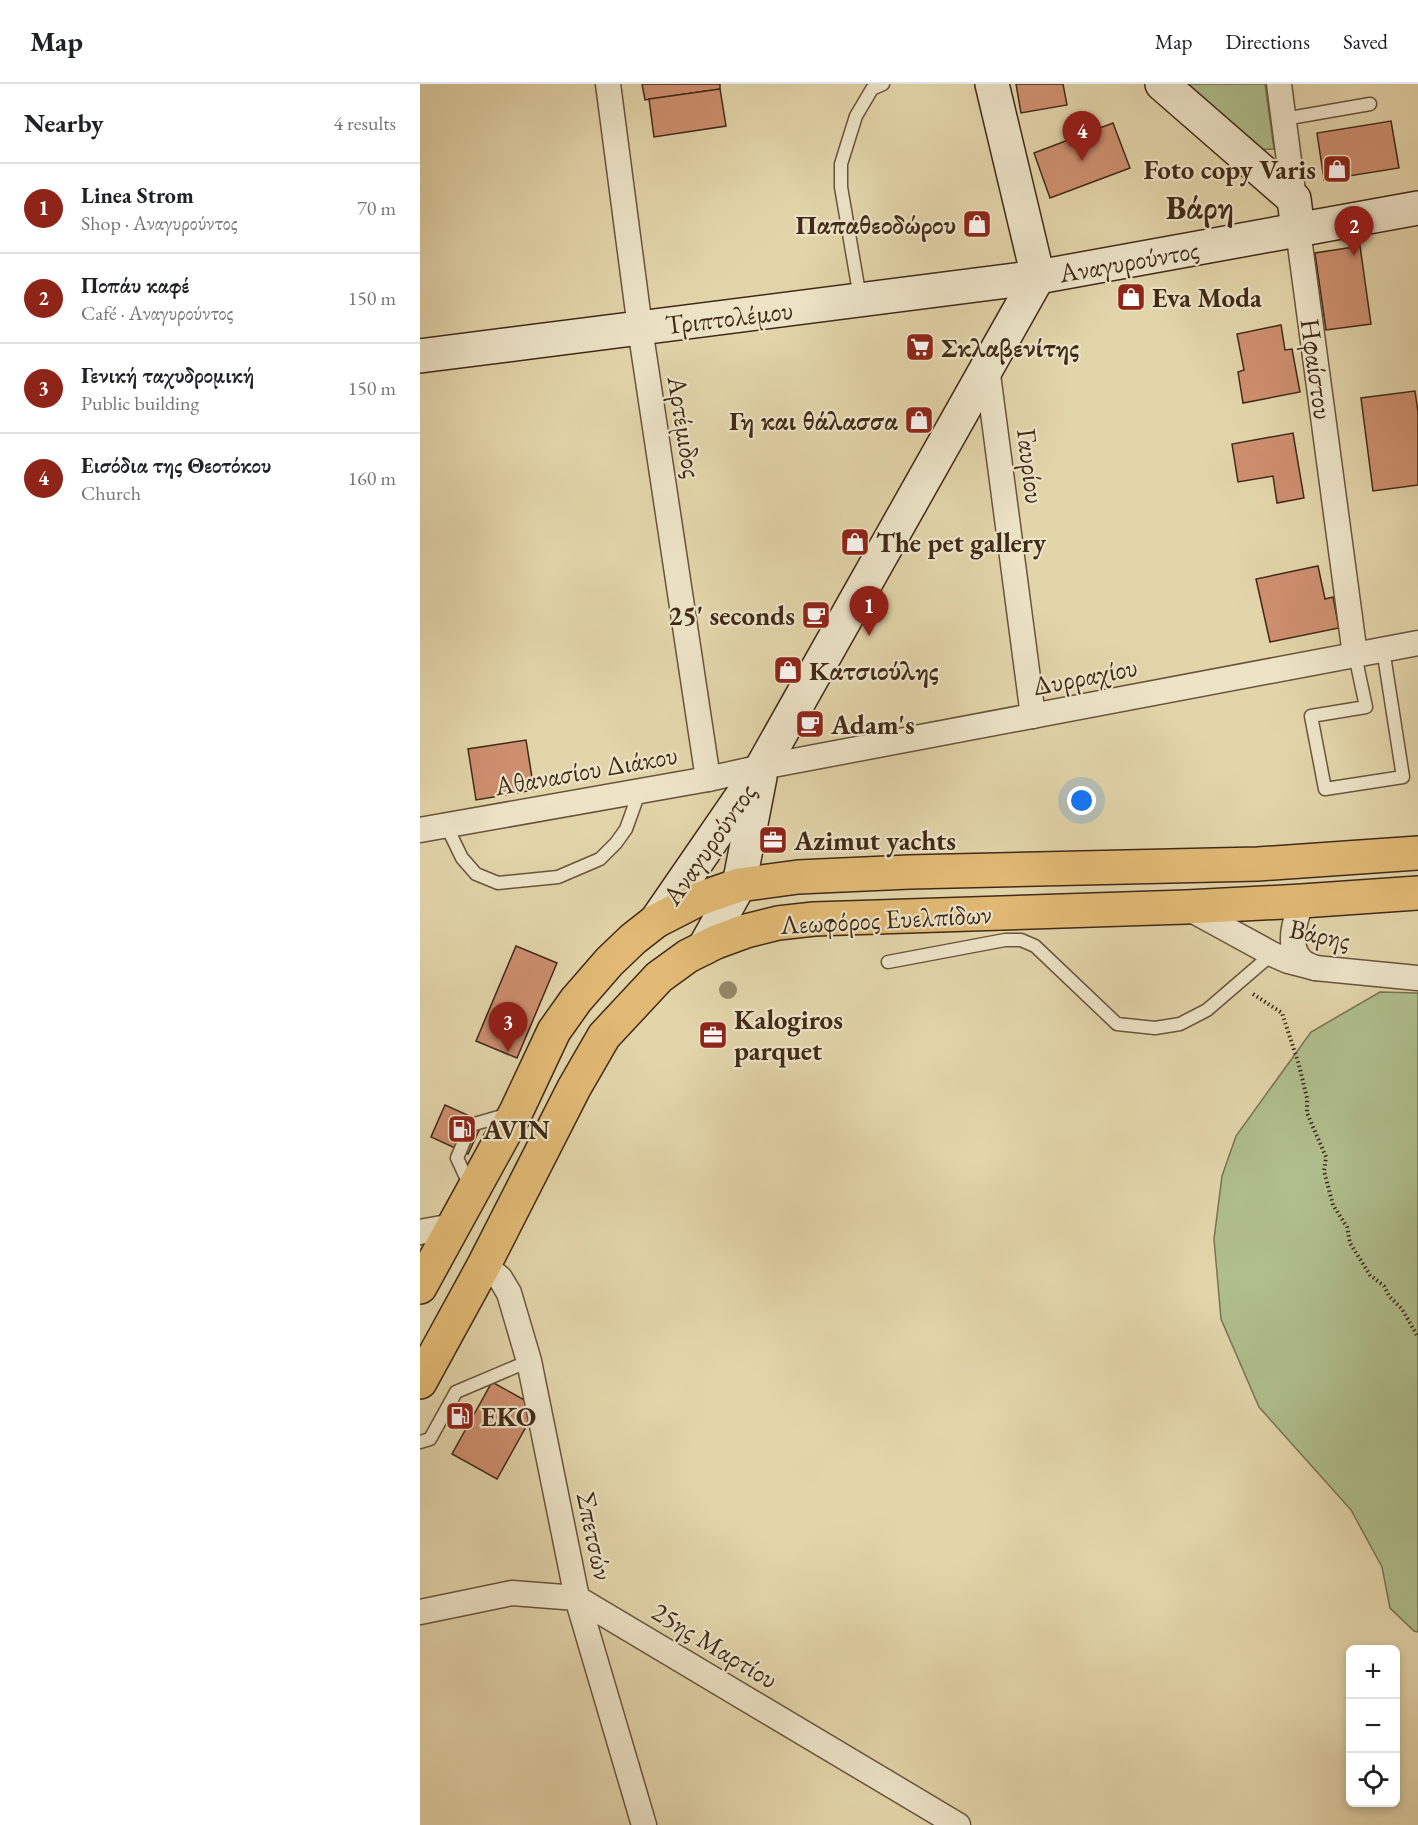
<!DOCTYPE html>
<html lang="en">
<head>
<meta charset="utf-8">
<style>
  body { margin:0; font-family:"EB Garamond",serif; background:#f2f2f2; color:#202124 }
  .controls { position:absolute; right:18px; bottom:18px; display:grid; overflow:hidden; border-radius:9px; box-shadow:0 3px 9px #0003 }
  .controls button { width:54px; height:54px; display:grid; place-items:center; padding:0; border:0; border-bottom:2px solid #e0e0e0; background:#fff; color:#202124; font:30px sans-serif }
  .you { position:absolute; left:662px; top:717px; width:21px; height:21px; margin:-15px; border:4px solid #fff; border-radius:50%; background:#1a73e8; box-shadow:0 0 0 9px #1a73e833 }
  .badge { display:grid; place-items:center; width:39px; height:39px; border-radius:50%; background:#8f2418; color:#fff; font-size:20px; font-weight:700 }
  .pin { position:absolute; translate:-50% -50px; filter:drop-shadow(0 2px 3px #0008) }
  .pin::after { content:''; position:absolute; top:32px; width:21px; height:18px; background:inherit; clip-path:polygon(0 0,100% 0,50% 100%) }
  .list { margin:0; padding:0; list-style:none }
  h2 { display:flex; justify-content:space-between; align-items:center; height:78px; margin:0; padding:0 24px; font-size:26px }
  h2 small { font-size:20px; font-weight:400; color:#757577 }
  .list li { display:grid; grid-template-columns:39px 1fr auto; gap:18px; align-items:center; box-sizing:border-box; height:90px; padding:0 24px; border-top:2px solid #e0e0e0 }
  .list b { display:block; font-size:22px; white-space:nowrap }
  .list p { margin:0; font-size:20px; white-space:nowrap; color:#757577 }
  .list em { font-size:20px; font-style:normal; color:#757577 }
  .icon { flex:none; width:33px; height:33px; fill:none; stroke:currentColor; stroke-width:2; stroke-linecap:round; stroke-linejoin:round }
  .map { position:relative; flex:none; width:998px; height:1741px; overflow:hidden }
  header { display:flex; align-items:center; gap:36px; box-sizing:border-box; height:84px; padding:0 30px; background:#fff; border-bottom:2px solid #e0e0e0 }
  header strong { font-size:28px }
  nav { display:flex; gap:33px; margin-inline-start:auto; font-size:21px }
  main { display:flex }
  aside { flex:1; background:#fff }
  .map>svg:first-child { display:block }
</style>
</head>
<body>
<header>
<strong>Map</strong>
<nav><a>Map</a><a>Directions</a><a>Saved</a></nav>
</header>
<main>
<aside>
<h2>Nearby<small>4 results</small></h2>
<ul class="list">
<li><span class="badge">1</span><div><b>Linea Strom</b><p>Shop · Αναγυρούντος</p></div><em>70 m</em></li>
<li><span class="badge">2</span><div><b>Ποπάυ καφέ</b><p>Café · Αναγυρούντος</p></div><em>150 m</em></li>
<li><span class="badge">3</span><div><b>Γενική ταχυδρομική</b><p>Public building</p></div><em>150 m</em></li>
<li><span class="badge">4</span><div><b>Εισόδια της Θεοτόκου</b><p>Church</p></div><em>160 m</em></li>
</ul>
</aside>
<div class="map">
<svg width="998" height="1741" viewBox="0 0 998 1741">
  <rect width="100%" height="100%" fill="#e3d5aa"/>
  <filter id="stains"><feTurbulence type="fractalNoise" baseFrequency=".00333" numOctaves="4"/><feColorMatrix values="0 0 0 0 .2 0 0 0 0 .09 0 0 0 0 .02 0 0 0 .5 -.17"/></filter>
  <radialGradient id="worn" r=".72"><stop offset=".6" stop-color="#630" stop-opacity="0"/><stop offset="1" stop-color="#630" stop-opacity=".3"/></radialGradient>
  <g fill="#afbe8c" stroke="#787452" stroke-width="1.5">
    <polygon points="767,0 845,0 854,65 831,66"/>
    <polygon points="960,908 998,909 998,1548 994,1547 970,1524 962,1483 931,1426 839,1323 801,1235 794,1155 802,1092 816,1052 891,948"/>
  </g>
  <g fill="#ce8f6f" stroke="#402a18" stroke-width="1.5">
    <polygon points="222,0 300,0 300,5 225,16"/>
    <polygon points="596,0 643,0 647,21 601,29"/>
    <polygon points="300,5 306,42 234,53 229,15"/>
    <polygon points="971,37 979,84 904,96 897,49"/>
    <polygon points="693,39 710,84 630,114 614,69"/>
    <polygon points="940,162 951,240 906,246 895,169"/>
    <polygon points="861,241 865,266 872,265 880,308 823,319 818,288 824,286 817,250"/>
    <polygon points="995,307 998,328 998,401 953,407 941,314"/>
    <polygon points="873,349 884,414 857,419 853,392 818,398 812,360"/>
    <polygon points="898,482 905,515 913,513 919,544 850,558 836,495"/>
    <polygon points="106,656 114,706 56,716 48,665"/>
    <polygon points="96,862 137,879 97,974 56,957"/>
    <polygon points="25,1021 63,1038 48,1070 11,1053"/>
    <polygon points="72,1298 117,1323 77,1395 32,1370"/>
  </g>
  <g fill="none" stroke-linecap="round" stroke-linejoin="round">
    <g stroke="#69553c" stroke-width="15">
      <g id="lane">
        <polyline points="864,35 950,20"/>
        <polyline points="440,214 421,103 421,80 436,32 452,5 463,0"/>
        <polyline points="935,571 946,623 891,632 905,705 983,693 963,565"/>
        <polyline points="26,741 42,774 56,790 78,799 138,793 180,775 196,759 206,745 220,706"/>
        <polyline points="468,878 585,856 601,856 615,862 697,940 735,944 760,940 787,926 852,870"/>
        <polyline points="51,1104 37,1074 51,1041 89,1030"/>
        <polyline points="0,1358 10,1355 36,1308 109,1277"/>
      </g>
    </g>
    <g stroke="#69553c" stroke-width="27">
      <g id="street">
        <polyline points="188,0 220,244 288,695"/>
        <polyline points="859,0 874,115"/>
        <polyline points="878,146 935,571"/>
        <polyline points="567,283 613,632"/>
        <polyline points="0,746 288,695 342,683 998,559"/>
        <path d="M 882,817 C 876,834 865,862 882,877 C 885,880 891,882 895,884"/>
        <polyline points="766,823 852,870 868,877 895,884 998,894"/>
        <polyline points="0,1148 33,1142"/>
        <polyline points="64,1181 80,1194 89,1209 109,1277 157,1514 224,1741"/>
        <polyline points="0,1528 92,1509 157,1514 538,1741"/>
      </g>
    </g>
    <g stroke="#402a18" stroke-width="36">
      <g id="secondary">
        <polyline points="572,0 618,193"/>
        <polyline points="742,0 874,115 878,146"/>
        <polyline points="0,272 618,193 998,124"/>
        <polyline points="236,837 342,683 618,193"/>
        <polyline points="284,864 319,801 340,693"/>
      </g>
    </g>
    <g stroke="#402a18" stroke-width="36">
      <g id="primary">
        <polyline points="0,1203 96,1028 134,947 156,916 189,878 213,855 236,837 279,815 319,801 378,793 489,788 838,780 998,769"/>
        <polyline points="0,1298 64,1181 154,1004 184,952 239,893 268,872 296,858 326,847 358,839 394,835 766,823 882,817 998,809"/>
      </g>
    </g>
    <polyline stroke="#402a18" stroke-width="4" stroke-dasharray="1.5 3" stroke-linecap="butt" points="833,910 862,929 879,981 887,1014 887,1029 906,1073 904,1087 913,1121 927,1143 930,1159 950,1191 964,1202 969,1212 982,1225 998,1253"/>
    <use href="#lane" stroke="#ede4c8" stroke-width="12"/>
    <use href="#street" stroke="#ede4c8" stroke-width="24"/>
    <use href="#secondary" stroke="#ede4c8" stroke-width="33"/>
    <use href="#primary" stroke="#e2ba75" stroke-width="33"/>
  </g>
  <circle fill="#958766" cx="308" cy="906" r="9"/>
  <defs>
    <g id="shop-square" transform="scale(1.5)"><rect x="-9" y="-9" width="18" height="18" rx="4" fill="#8f2418" stroke="#ede4c8"/><path d="M-5-2.5h2.3a2.7 3.5 0 0 1 5.4 0H5L5.5 6h-11ZM-1.5-2.5h3a1.5 2.3 0 0 0-3 0Z" fill="#fff"/></g>
    <g id="supermarket-square" transform="scale(1.5)"><rect x="-9" y="-9" width="18" height="18" rx="4" fill="#8f2418" stroke="#ede4c8"/><path d="M-6-5.5h2.5l.6 2H6L4.5 2H-2.5L-4.4-4H-6ZM-1.5 3.2a1.3 1.3 0 1 0 .1 0ZM3 3.2a1.3 1.3 0 1 0 .1 0Z" fill="#fff"/></g>
    <g id="cafe-square" transform="scale(1.5)"><rect x="-9" y="-9" width="18" height="18" rx="4" fill="#8f2418" stroke="#ede4c8"/><path d="M-5.5-4.5H6V0H3Q3 3.5 0 3.5H-2.5Q-5.5 3.5-5.5 0ZM3-3.2v2h1.7v-2ZM-6 4.5H4V6H-6Z" fill="#fff"/></g>
    <g id="office-square" transform="scale(1.5)"><rect x="-9" y="-9" width="18" height="18" rx="4" fill="#8f2418" stroke="#ede4c8"/><path d="M-6-3h4V-5.5h4V-3h4V5H-6ZM-1-4.5V-3h2v-1.5ZM-6 0V1H6V0Z" fill="#fff"/></g>
    <g id="fuel-square" transform="scale(1.5)"><rect x="-9" y="-9" width="18" height="18" rx="4" fill="#8f2418" stroke="#ede4c8"/><path d="M-5.5-6h7V0h2V4h1.3V-2.5L3-4.5l.8-.8L6-3V5H2.5V1h-1V6h-7ZM-4.2-4.7v3.2H.2V-4.7Z" fill="#fff"/></g>
  </defs>
  <g fill-rule="evenodd">
    <use href="#shop-square" x="917" y="85"/>
    <use href="#shop-square" x="557" y="140"/>
    <use href="#shop-square" x="711" y="213"/>
    <use href="#supermarket-square" x="500" y="263"/>
    <use href="#shop-square" x="499" y="336"/>
    <use href="#shop-square" x="435" y="458"/>
    <use href="#cafe-square" x="396" y="531"/>
    <use href="#shop-square" x="368" y="586"/>
    <use href="#cafe-square" x="390" y="640"/>
    <use href="#office-square" x="353" y="756"/>
    <use href="#office-square" x="293" y="951"/>
    <use href="#fuel-square" x="42" y="1045"/>
    <use href="#fuel-square" x="40" y="1332"/>
  </g>
  <g text-anchor="middle" dominant-baseline="central" stroke-width="4.5" stroke-linejoin="round" paint-order="stroke">
    <g font-size="27" font-weight="bold" fill="#402a18" stroke="#ede4c8" text-anchor="start">
      <text x="896" y="85" text-anchor="end">Foto copy Varis</text>
      <text x="536" y="140" text-anchor="end">Παπαθεοδώρου</text>
      <text x="732" y="213">Eva Moda</text>
      <text x="521" y="263">Σκλαβενίτης</text>
      <text x="478" y="336" text-anchor="end">Γη και θάλασσα</text>
      <text x="456" y="458">The pet gallery</text>
      <text x="375" y="531" text-anchor="end">25' seconds</text>
      <text x="389" y="586">Κατσιούλης</text>
      <text x="411" y="640">Adam's</text>
      <text x="374" y="756">Azimut yachts</text>
      <text x="314" y="935">Kalogiros<tspan x="314" dy="31">parquet</tspan></text>
      <text x="63" y="1045">AVIN</text>
      <text x="61" y="1332">EKO</text>
    </g>
    <g font-size="27" fill="#402a18" stroke="#ede4c8">
      <text transform="translate(709 177) rotate(-10)">Αναγυρούντος</text>
      <text transform="translate(309 233) rotate(-7)">Τριπτολέμου</text>
      <text transform="translate(897 285) rotate(82)">Ηφαίστου</text>
      <text transform="translate(265 343) rotate(81)">Αρτέμιδος</text>
      <text transform="translate(611 382) rotate(83)">Γαυρίου</text>
      <text transform="translate(665 592) rotate(-11)">Δυρραχίου</text>
      <text transform="translate(166 686) rotate(-10)">Αθανασίου Διάκου</text>
      <text transform="translate(289 760) rotate(-55)">Αναγυρούντος</text>
      <text transform="translate(466 835) rotate(-3)">Λεωφόρος Ευελπίδων</text>
      <text transform="translate(900 850) rotate(12)">Βάρης</text>
      <text transform="translate(175 1452) rotate(78)">Σπετσών</text>
      <text transform="translate(295 1561) rotate(31)">25ης Μαρτίου</text>
    </g>
    <g font-size="33" font-weight="bold" fill="#402a18" stroke="#ede4c8">
      <text x="780" y="123">Βάρη</text>
    </g>
  </g>
  <rect width="100%" height="100%" filter="url(#stains)"/>
  <rect width="100%" height="100%" fill="url(#worn)"/>
</svg>
<div class="controls">
<button>+</button>
<button>−</button>
<button><svg class="icon" aria-label="locate" viewBox="0 0 24 24"><circle cx="12" cy="12" r="6"/><path d="M12 2v4M12 18v4M2 12h4M18 12h4"/></svg></button>
</div>
<div class="you"></div>
<div class="pin badge" style="left:449px;top:552px">1</div>
<div class="pin badge" style="left:934px;top:172px">2</div>
<div class="pin badge" style="left:88px;top:968px">3</div>
<div class="pin badge" style="left:662px;top:77px">4</div>
</div>
</main>
</body>
</html>
